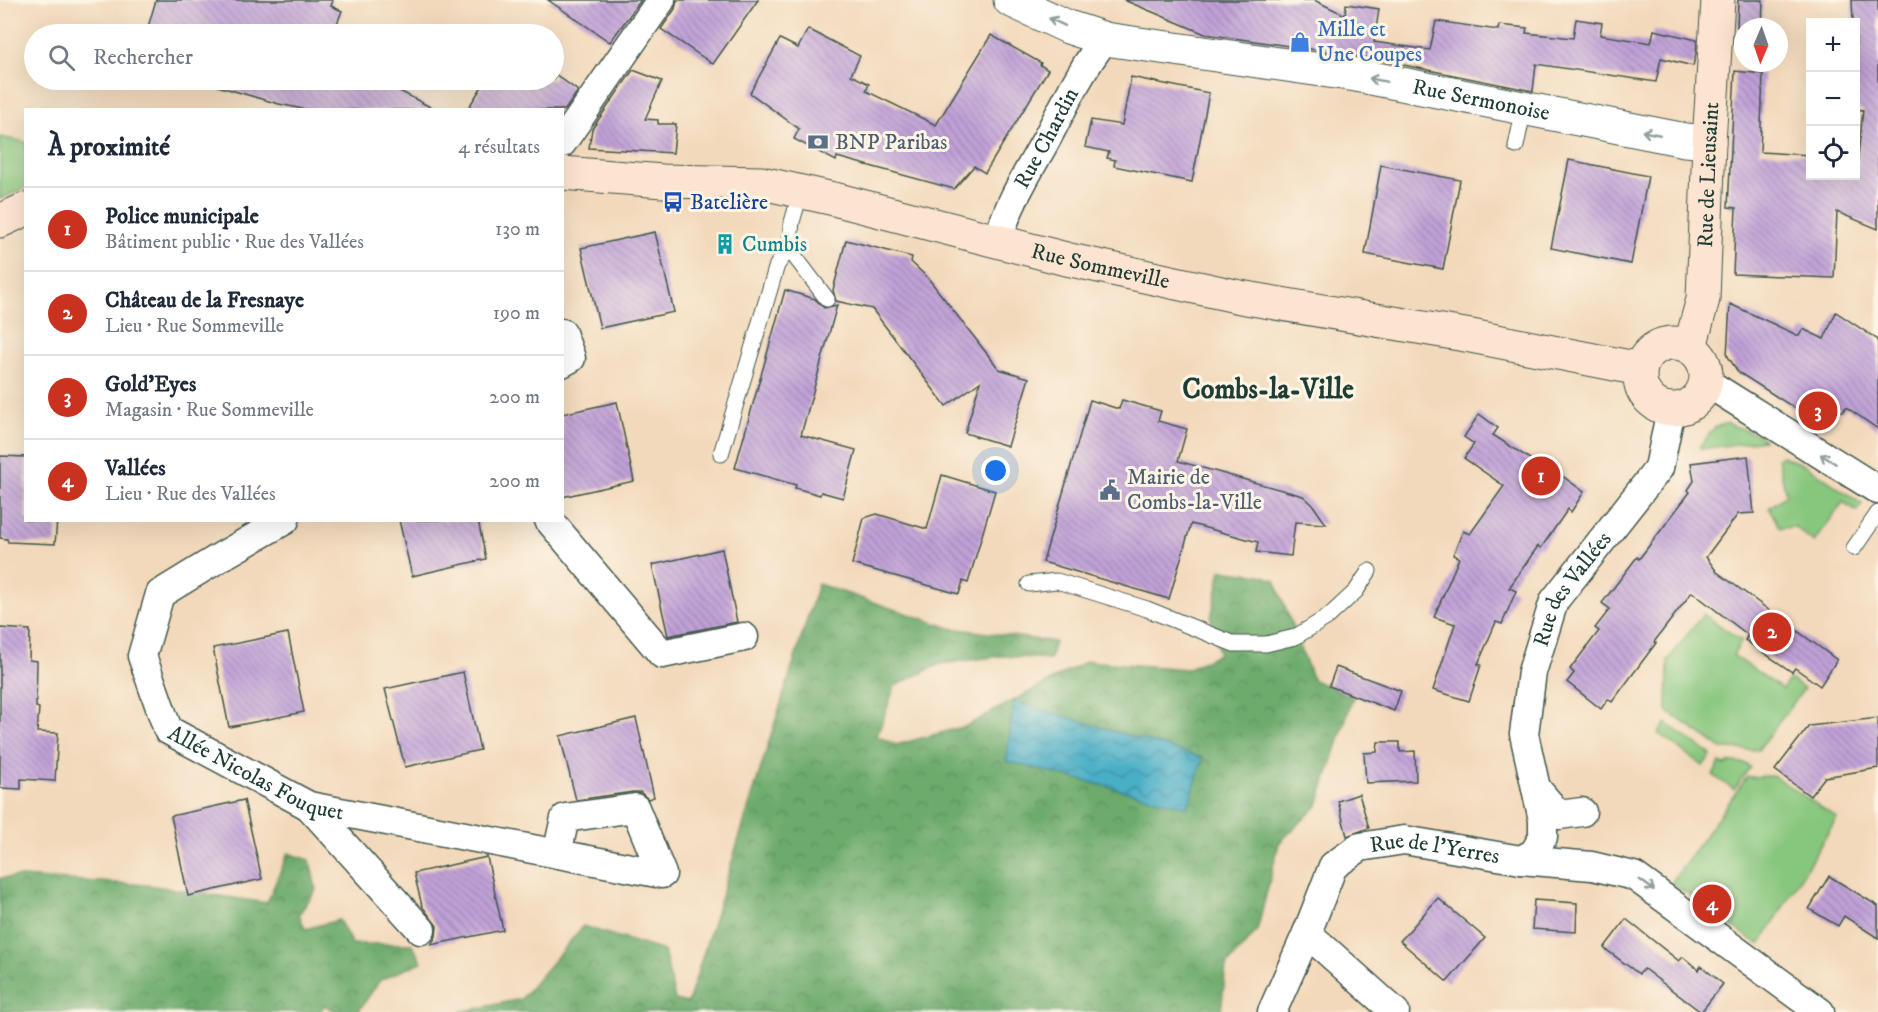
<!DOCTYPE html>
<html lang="fr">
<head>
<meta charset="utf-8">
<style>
  body { margin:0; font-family:"IM FELL DW Pica",serif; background:#f6f6f7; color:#1f2937 }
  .controls { position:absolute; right:18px; top:18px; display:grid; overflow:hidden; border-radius:0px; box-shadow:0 6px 24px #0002 }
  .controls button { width:54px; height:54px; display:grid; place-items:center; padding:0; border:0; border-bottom:2px solid #e0e1e3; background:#fff; color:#1f2937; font:30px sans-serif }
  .compass { position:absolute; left:1734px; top:18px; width:54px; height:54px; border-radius:50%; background:#fff; box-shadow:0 6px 24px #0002; rotate:182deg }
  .you { position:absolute; left:996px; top:471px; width:21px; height:21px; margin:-15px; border:4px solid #fff; border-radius:50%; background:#1a73e8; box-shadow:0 0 0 9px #1a73e833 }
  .badge { display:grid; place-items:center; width:39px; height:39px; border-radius:50%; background:#c8321e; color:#fff; font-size:20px; font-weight:700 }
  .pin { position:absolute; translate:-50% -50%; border:3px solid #fff; box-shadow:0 2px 6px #0006 }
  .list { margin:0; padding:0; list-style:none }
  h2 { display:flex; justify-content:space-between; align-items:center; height:78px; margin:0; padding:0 24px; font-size:26px }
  h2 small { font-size:20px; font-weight:400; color:#747a83 }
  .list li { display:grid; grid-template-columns:39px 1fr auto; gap:18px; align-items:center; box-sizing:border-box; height:84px; padding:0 24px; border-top:2px solid #e0e1e3 }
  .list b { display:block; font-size:22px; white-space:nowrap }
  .list p { margin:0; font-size:20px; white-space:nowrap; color:#747a83 }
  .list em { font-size:20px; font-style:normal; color:#747a83 }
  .icon { flex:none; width:33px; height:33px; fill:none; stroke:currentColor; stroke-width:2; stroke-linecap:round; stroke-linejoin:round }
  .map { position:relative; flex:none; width:1878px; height:1012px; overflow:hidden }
  .search { position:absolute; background:#fff; box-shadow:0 6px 24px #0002; left:24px; top:24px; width:540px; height:66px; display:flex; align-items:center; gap:15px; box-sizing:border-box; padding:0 21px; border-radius:33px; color:#747a83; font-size:22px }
  .panel { position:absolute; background:#fff; box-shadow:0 6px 24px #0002; left:24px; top:108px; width:540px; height:414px; border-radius:0px }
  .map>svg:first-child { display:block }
</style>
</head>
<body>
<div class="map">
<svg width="1878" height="1012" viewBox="0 0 1878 1012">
  <defs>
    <pattern id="forest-crowns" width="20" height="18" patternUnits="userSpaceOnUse" patternTransform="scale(1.5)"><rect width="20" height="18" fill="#6dab6c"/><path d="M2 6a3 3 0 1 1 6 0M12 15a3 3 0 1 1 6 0" fill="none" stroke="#598c5a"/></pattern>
    <pattern id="water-waves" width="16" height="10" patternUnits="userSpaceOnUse" patternTransform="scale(1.5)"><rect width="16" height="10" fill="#48afc7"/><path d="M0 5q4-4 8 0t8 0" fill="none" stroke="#3b90a2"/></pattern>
    <pattern id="building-back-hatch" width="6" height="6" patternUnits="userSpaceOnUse" patternTransform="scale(1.5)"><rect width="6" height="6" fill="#c1a1d8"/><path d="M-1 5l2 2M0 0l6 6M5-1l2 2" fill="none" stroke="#9c84b0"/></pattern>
  </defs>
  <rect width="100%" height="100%" fill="#fcf5e5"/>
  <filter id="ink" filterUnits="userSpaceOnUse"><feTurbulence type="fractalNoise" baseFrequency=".0167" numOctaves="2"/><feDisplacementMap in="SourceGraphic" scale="12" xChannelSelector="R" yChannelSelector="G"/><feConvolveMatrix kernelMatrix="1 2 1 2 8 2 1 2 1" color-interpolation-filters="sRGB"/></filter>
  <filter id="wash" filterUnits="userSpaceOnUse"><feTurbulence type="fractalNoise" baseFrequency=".008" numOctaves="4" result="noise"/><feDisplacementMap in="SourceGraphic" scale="24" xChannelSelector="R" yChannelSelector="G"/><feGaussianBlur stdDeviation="1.35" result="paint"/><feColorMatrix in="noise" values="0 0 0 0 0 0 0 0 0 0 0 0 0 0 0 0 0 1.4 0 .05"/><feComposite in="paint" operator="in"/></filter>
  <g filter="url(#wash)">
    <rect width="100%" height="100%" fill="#f3d9bb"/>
    <g fill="#87c67d" stroke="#538258" stroke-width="1.5">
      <polygon points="0,137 26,142 25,188 0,199"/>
      <polygon points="1727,423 1760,436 1764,440 1702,449 1699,447 1715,427"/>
      <polygon points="1782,456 1805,465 1862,504 1857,511 1843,502 1814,542 1795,527 1780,528 1769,508 1786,495 1778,458"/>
      <polygon points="1703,614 1742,641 1733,655 1782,689 1790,679 1804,689 1758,750 1722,749 1667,711 1668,660"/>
      <polygon points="1666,723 1711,755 1703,766 1658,733"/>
      <polygon points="1731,762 1744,763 1750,767 1734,790 1713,775 1720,763 1725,765"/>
      <polygon points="1774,776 1837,818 1760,945 1719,917 1727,907 1704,891 1697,900 1671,883 1747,777"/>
    </g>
    <g fill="url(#forest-crowns)" stroke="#467450" stroke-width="1.5">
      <polygon points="1221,570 1261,575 1275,580 1313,680 1353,697 1318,805 1279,843 1257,931 1226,966 1221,1012 460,1012 521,999 583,926 664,951 675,1000 688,1003 818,584 951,628 1055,642 1050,659 1002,656 940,664 895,686 877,736 896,745 966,726 1087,661 1187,669 1219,654 1211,618"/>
      <polygon points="288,853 310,860 316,890 299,914 305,929 339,920 352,944 412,944 422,962 380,980 358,1012 338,1012 323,1005 321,1012 0,1012 0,878 20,877 147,885 267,903"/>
    </g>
    <polygon fill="url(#water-waves)" stroke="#34767e" stroke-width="1.5" points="1014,701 1203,758 1188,807 1006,761"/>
    <g id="blocks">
      <g fill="url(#building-back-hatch)">
        <polygon points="156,0 333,0 331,6 342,11 333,34 146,34"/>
        <polygon points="548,0 641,0 610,42"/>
        <polygon points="677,0 758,0 713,64 661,29 675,9"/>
        <polygon points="1124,0 1314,0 1345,15 1346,4 1379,9 1374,42 1430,50 1436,21 1498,30 1499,25 1527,28 1526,33 1573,38 1576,19 1602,23 1600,35 1651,43 1654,30 1697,40 1696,53 1693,66 1661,58 1656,82 1536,64 1533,91 1359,56 1205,34"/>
        <polygon points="1738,0 1763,0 1762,27 1737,27"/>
        <polygon points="1852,0 1878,0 1878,229 1837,212 1834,278 1733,274 1736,208 1728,207 1735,71 1763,74 1760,152 1810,155 1810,176 1856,176 1863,110 1856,109 1856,22 1853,22"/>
        <polygon points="808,29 860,56 851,75 869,84 866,91 936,125 991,35 1041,63 1040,65 1048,70 985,173 974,166 954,189 837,157 836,161 794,139 799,129 750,93 780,39 798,48"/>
        <polygon points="633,70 662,81 645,119 658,120 658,124 676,124 673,153 589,148 592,129"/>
        <polygon points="555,74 578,91 565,110 467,110 486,80 554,80"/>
        <polygon points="1131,77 1209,93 1192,182 1114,166 1115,160 1107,158 1109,152 1085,147 1091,120 1122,125"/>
        <polygon points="217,80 390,80 388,85 436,110 308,110 279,104 217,86"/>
        <polygon points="1569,160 1648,176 1631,264 1551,248"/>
        <polygon points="1381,165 1460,180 1443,269 1365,254"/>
        <polygon points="655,232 674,312 600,328 581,248"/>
        <polygon points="846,240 912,257 911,262 928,278 999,369 1029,378 1008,446 965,433 980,382 946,406 872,309 836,301 833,290"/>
        <polygon points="785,290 815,299 824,308 837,305 801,435 856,450 843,498 821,492 820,495 795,488 796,485 735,468"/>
        <polygon points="1730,304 1799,336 1803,329 1824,339 1836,312 1878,340 1878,429 1846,407 1843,412 1831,404 1818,423 1738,372 1727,355"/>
        <polygon points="1090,400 1119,409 1122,400 1161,411 1158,421 1187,429 1178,461 1303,496 1312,504 1326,524 1295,522 1291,556 1256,552 1258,542 1191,524 1169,599 1043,562"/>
        <polygon points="617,402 634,481 562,497 562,414"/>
        <polygon points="1479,414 1498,428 1493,435 1544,468 1546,464 1584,492 1571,512 1568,509 1541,548 1538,546 1509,588 1516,591 1502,624 1496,622 1478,664 1481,665 1469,701 1433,690 1455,624 1434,617 1459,558 1453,555 1463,531 1470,534 1504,486 1464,458 1474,444 1464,437"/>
        <polygon points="0,456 26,457 26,520 57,520 55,544 8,542 7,539 0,538"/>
        <polygon points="1748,456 1754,513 1738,514 1706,557 1717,572 1837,660 1820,686 1795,668 1792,672 1745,640 1748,635 1692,592 1654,642 1656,643 1612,702 1608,699 1601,709 1567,682 1574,673 1570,669 1599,631 1595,628 1610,609 1602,603 1637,557 1639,559 1690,492 1688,490 1694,481 1691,463"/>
        <polygon points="942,475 995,491 968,583 963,581 959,594 852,564 864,518 877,514 927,529"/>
        <polygon points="399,520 478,520 486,559 412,576"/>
        <polygon points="722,549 737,622 668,636 652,565"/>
        <polygon points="0,628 30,630 29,660 37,661 36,707 39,708 37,732 58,733 55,781 21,779 21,789 0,788"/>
        <polygon points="288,633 304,712 229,727 213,648"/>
        <polygon points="1336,667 1401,691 1394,711 1329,686"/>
        <polygon points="463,672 480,750 405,767 385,689"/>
        <polygon points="636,718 654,797 648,799 640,792 633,792 576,800 560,736"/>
        <polygon points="1878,718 1878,768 1825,777 1810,796 1775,770 1809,726"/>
        <polygon points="1378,742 1400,742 1400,752 1415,751 1416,781 1366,783 1364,753 1377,752"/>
        <polygon points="1359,794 1369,828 1347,836 1338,801"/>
        <polygon points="244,800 262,879 188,896 171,816"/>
        <polygon points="487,857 503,930 431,945 436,936 437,926 422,906 414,873"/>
        <polygon points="1829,876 1878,906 1878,938 1844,916 1838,926 1809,909"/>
        <polygon points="1438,898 1485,938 1447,982 1400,941"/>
        <polygon points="1534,900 1577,903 1576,932 1532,929"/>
        <polygon points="1626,919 1679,961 1683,957 1699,970 1701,966 1723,984 1701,1012 1644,969 1639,974 1604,948"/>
      </g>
    </g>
  </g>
  <g filter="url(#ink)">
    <use href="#blocks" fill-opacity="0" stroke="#3f5448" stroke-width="1.5"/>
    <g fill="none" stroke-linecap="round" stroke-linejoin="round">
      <g stroke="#3f5448" stroke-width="17">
        <g id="service">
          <polyline points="1516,146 1524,108"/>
          <polyline points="789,249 827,299"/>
          <polyline points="721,454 777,265 789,249 792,222 801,191"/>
          <polyline points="1854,548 1878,513"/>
          <polyline points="1029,584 1057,581 1147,609 1234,644 1266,644 1295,637 1328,617 1356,591 1369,571"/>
        </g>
      </g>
      <g stroke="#3f5448" stroke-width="31">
        <g id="minor">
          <polyline points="562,143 661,0"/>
          <path id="s1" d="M 998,241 C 1007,205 1029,171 1047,138 C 1065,104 1081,69 1105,39"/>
          <polyline points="562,333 571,358 562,363"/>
          <polyline points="1706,382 1878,490"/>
          <path id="s2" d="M 285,520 L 222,556 L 160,594 L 142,656 L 168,730 L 309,806 L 662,874 L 635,808 L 565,818 L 557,854"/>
          <polyline points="549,520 662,654 744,637"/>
          <polyline points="1536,788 1559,815 1582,812"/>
          <polyline points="309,806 421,930"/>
          <path id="s3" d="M 1521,860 L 1534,853 L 1543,837 L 1543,820 L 1524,734 L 1532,672 L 1554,601 L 1659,468 L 1671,409"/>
          <polyline points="1307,933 1395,1012"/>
          <path id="s4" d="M 1272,1012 L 1307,933 L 1333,866 L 1360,847 L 1404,840 L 1521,860 L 1592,866 L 1634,876 L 1820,1012"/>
        </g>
      </g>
      <g stroke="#3f5448" stroke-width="35">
        <g id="tertiary">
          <path id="s5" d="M 1010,0 L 1068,27 L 1105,39 L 1356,75 L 1685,140 L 1709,142"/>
        </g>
      </g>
      <g stroke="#3f5448" stroke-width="35">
        <g id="secondary">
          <path id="s6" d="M 562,173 L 663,181 L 762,183 L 834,199 L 1066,259 L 1240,297 L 1471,336 L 1640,369"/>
          <polyline points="0,221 26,209"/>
          <circle cx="1673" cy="376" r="33"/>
          <path id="s7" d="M 1690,347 L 1703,299 L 1709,142 L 1718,0"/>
        </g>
      </g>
      <use href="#service" stroke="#fff" stroke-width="15"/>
      <use href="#minor" stroke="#fff" stroke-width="28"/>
      <use href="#tertiary" stroke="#fff" stroke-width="33"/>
      <use href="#secondary" stroke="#fde4d0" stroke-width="33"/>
    </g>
    <defs><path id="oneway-shaft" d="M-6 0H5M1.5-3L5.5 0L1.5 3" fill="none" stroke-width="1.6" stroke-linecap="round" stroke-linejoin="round" transform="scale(1.5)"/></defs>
    <g stroke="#8f9e9a">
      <use href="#oneway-shaft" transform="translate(1057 22) rotate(-155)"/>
      <use href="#oneway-shaft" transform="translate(1378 80) rotate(-169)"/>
      <use href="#oneway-shaft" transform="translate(1651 133) rotate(-169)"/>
      <use href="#oneway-shaft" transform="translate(1828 459) rotate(-148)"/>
      <use href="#oneway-shaft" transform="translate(1647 885) rotate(36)"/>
    </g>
  </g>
  <defs>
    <g id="shop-bare" transform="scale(1.62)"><path d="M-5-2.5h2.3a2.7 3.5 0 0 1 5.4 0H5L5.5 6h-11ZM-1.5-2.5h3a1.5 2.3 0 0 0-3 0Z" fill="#3f7fe0" stroke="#fcf5e5" stroke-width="2.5" paint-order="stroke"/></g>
    <g id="bank-bare" transform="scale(1.62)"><path d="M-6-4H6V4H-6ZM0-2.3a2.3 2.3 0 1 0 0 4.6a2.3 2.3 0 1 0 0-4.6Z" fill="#5c6f8a" stroke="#fcf5e5" stroke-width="2.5" paint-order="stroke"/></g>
    <g id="bus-bare" transform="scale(1.62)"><path d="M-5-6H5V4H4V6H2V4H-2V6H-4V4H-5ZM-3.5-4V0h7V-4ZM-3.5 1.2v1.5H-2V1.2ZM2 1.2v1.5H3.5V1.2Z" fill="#1a4fb4" stroke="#fcf5e5" stroke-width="2.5" paint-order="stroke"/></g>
    <g id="building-bare" transform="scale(1.62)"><path d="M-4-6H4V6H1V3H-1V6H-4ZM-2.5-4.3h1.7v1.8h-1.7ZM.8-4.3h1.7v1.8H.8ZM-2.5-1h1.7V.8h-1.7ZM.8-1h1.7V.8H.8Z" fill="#0f9aa8" stroke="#fcf5e5" stroke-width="2.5" paint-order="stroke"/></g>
    <g id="civic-bare" transform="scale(1.62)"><path d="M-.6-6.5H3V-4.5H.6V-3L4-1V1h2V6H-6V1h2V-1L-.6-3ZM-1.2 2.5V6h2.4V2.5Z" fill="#5c6f8a" stroke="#fcf5e5" stroke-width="2.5" paint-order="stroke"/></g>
  </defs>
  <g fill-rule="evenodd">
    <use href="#shop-bare" x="1300" y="42"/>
    <use href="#bank-bare" x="818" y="142"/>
    <use href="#bus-bare" x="673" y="202"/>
    <use href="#building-bare" x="725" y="244"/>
    <use href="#civic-bare" x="1110" y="490"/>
  </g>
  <g text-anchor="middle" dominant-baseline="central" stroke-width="6" stroke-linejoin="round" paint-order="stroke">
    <g font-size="22" fill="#366cbe" stroke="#fcf5e5" text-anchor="start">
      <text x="1317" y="29">Mille et<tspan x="1317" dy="25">Une Coupes</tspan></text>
    </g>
    <g font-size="22" fill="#1f3d34" stroke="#fcf5e5">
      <text stroke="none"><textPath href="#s5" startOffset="484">Rue Sermonoise</textPath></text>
      <text stroke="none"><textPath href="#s1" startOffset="114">Rue Chardin</textPath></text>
      <text stroke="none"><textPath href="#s7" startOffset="174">Rue de Lieusaint</textPath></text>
      <text stroke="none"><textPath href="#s6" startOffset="549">Rue Sommeville</textPath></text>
      <text stroke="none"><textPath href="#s3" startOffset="294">Rue des Vallées</textPath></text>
      <text stroke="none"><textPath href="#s2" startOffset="387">Allée Nicolas Fouquet</textPath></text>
      <text stroke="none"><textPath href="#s4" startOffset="267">Rue de l'Yerres</textPath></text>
    </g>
    <g font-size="22" fill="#4e5e75" stroke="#fcf5e5" text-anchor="start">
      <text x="835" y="142">BNP Paribas</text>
      <text x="1127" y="477">Mairie de<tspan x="1127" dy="25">Combs-la-Ville</tspan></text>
    </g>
    <g font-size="22" fill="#164399" stroke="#fcf5e5" text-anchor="start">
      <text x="690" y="202">Batelière</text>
    </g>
    <g font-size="22" fill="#0d838f" stroke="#fcf5e5" text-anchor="start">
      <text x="742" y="244">Cumbis</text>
    </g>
    <g font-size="28" font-weight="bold" fill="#1f3d34" stroke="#fcf5e5">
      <text x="1268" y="389">Combs-la-Ville</text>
    </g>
  </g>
</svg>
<div class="controls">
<button>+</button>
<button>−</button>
<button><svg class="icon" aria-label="locate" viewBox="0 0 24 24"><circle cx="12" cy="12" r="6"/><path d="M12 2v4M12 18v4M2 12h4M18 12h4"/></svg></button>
</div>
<svg class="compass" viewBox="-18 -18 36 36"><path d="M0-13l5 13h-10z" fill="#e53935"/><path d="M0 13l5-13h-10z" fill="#747a83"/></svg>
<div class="you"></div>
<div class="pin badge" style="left:1541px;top:476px">1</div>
<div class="pin badge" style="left:1772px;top:632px">2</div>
<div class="pin badge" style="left:1818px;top:411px">3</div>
<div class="pin badge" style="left:1712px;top:904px">4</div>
<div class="search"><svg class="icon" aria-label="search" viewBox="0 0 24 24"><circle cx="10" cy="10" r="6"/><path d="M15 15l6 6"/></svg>Rechercher</div>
<section class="panel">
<h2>À proximité<small>4 résultats</small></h2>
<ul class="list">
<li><span class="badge">1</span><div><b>Police municipale</b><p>Bâtiment public · Rue des Vallées</p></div><em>130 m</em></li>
<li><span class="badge">2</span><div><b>Château de la Fresnaye</b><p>Lieu · Rue Sommeville</p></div><em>190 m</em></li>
<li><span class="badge">3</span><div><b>Gold'Eyes</b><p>Magasin · Rue Sommeville</p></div><em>200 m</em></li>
<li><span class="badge">4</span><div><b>Vallées</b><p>Lieu · Rue des Vallées</p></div><em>200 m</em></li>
</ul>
</section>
</div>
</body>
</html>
